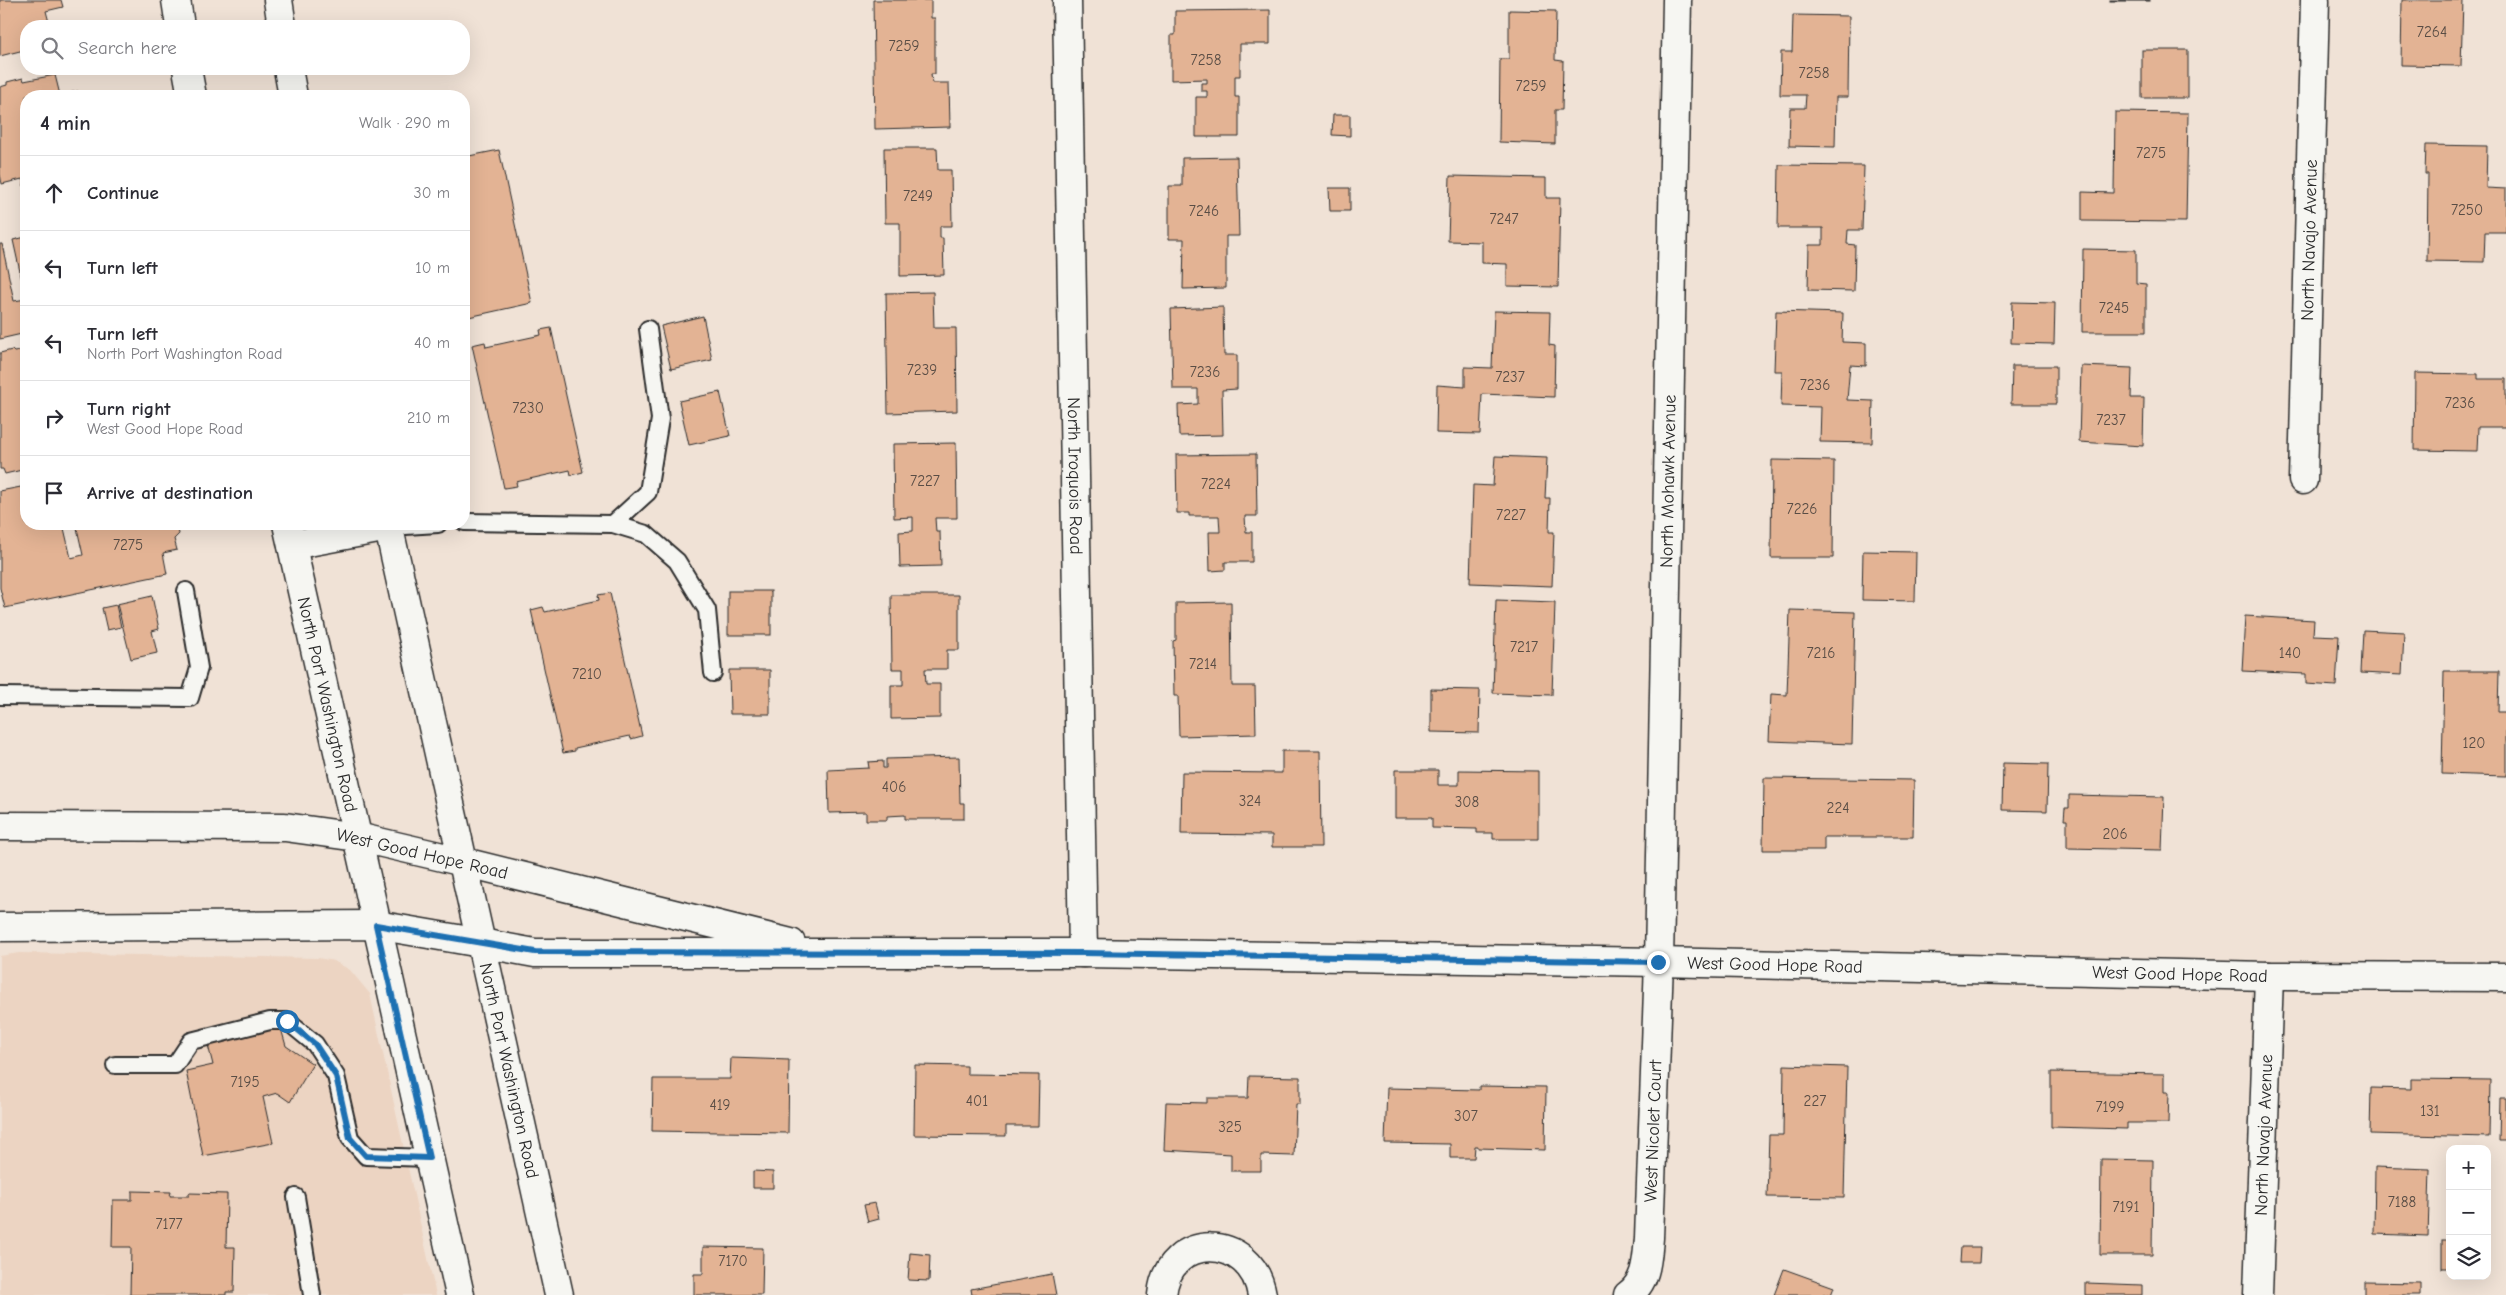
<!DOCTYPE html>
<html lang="en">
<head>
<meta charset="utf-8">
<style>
  body { margin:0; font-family:"Comic Neue",sans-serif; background:#f7f7f7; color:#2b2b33 }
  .controls { position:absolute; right:15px; bottom:15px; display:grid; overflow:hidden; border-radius:10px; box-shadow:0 5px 20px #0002 }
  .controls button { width:45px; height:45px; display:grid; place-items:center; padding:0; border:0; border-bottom:1px solid #e1e1e2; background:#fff; color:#2b2b33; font:25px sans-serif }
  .stop { position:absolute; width:15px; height:15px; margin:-11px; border:4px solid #1f6fb2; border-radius:50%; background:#fff }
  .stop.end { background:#1f6fb2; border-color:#fff; box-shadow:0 1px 5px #0008 }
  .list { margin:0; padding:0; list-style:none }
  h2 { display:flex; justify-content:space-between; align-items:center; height:65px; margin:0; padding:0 20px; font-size:21px }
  h2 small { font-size:16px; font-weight:400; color:#7c7c81 }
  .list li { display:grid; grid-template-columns:32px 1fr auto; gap:15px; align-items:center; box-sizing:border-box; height:75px; padding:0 20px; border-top:1px solid #e1e1e2 }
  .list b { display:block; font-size:19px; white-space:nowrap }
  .list p { margin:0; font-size:16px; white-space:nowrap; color:#7c7c81 }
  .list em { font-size:16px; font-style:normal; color:#7c7c81 }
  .icon { flex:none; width:28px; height:28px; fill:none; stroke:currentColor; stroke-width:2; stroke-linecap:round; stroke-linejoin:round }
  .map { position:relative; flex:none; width:2506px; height:1295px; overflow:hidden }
  .search { position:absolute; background:#fff; box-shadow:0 5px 20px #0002; left:20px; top:20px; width:450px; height:55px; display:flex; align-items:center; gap:12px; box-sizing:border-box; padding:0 18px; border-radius:20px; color:#7c7c81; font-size:19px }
  .panel { position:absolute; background:#fff; box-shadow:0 5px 20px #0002; left:20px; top:90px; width:450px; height:440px; border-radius:20px }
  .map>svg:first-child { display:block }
</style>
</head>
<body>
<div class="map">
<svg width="2506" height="1295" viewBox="0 0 2506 1295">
  <rect width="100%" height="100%" fill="#f0e2d6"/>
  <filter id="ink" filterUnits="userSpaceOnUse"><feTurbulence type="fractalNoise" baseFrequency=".02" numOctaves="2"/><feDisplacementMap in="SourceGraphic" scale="10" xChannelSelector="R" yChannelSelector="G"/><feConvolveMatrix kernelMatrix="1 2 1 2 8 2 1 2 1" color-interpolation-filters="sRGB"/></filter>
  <g filter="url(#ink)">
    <polygon fill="#ecd4c2" points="19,953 318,958 334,961 350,970 370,994 436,1295 0,1295 0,956"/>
    <g fill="#e3b394" stroke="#2b2b2b">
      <polygon points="0,0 61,0 63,7 46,11 50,26 26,26 26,44 22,45 24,50 0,56"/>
      <polygon points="873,0 931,0 931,18 935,18 935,74 931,74 932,83 949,83 950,127 875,129"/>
      <rect x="2110" y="0" width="40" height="1"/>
      <polygon points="2402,0 2463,0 2461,66 2401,65"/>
      <polygon points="1270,10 1270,44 1240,44 1240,76 1235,76 1235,97 1239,97 1239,137 1196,137 1196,97 1207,97 1207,91 1201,91 1201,83 1207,83 1207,79 1171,80 1171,35 1175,35 1175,11"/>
      <polygon points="1509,10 1556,11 1555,60 1563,61 1562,110 1555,110 1555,144 1499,142 1500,59 1509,59"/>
      <polygon points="1793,15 1849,16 1848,97 1836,97 1835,147 1789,146 1790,108 1805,108 1806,95 1780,95 1781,52 1792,52"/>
      <rect x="2142" y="50" width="46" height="48"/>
      <polygon points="55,75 60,95 78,91 79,96 26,96 26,198 22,179 2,184 0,174 0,87 7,85 7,82 23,78 24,81"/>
      <polygon points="2115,112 2188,113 2186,222 2082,221 2082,192 2114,193"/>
      <polygon points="1333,115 1350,115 1350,136 1332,135"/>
      <polygon points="2426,145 2487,146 2486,188 2506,189 2506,232 2485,232 2484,262 2427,261 2428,174 2425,174"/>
      <polygon points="884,148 937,148 938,170 951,170 952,226 940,226 940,238 943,238 944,275 900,276 900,223 885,223"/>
      <polygon points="499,150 532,303 464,318 464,157"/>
      <polygon points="1237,157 1239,236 1226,236 1226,288 1183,289 1184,239 1169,239 1169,186 1182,186 1182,158"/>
      <polygon points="1779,165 1864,166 1862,230 1848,230 1847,244 1855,245 1854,291 1808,290 1809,245 1823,245 1823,228 1778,228"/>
      <polygon points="1450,176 1546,178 1546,198 1560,198 1558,287 1507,286 1507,264 1482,263 1482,242 1448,241"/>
      <polygon points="1329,188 1350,188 1350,211 1330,211"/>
      <polygon points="26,237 26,333 0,339 0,244 2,244 14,301 26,299 13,240"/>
      <polygon points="2083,249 2136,250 2136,283 2146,284 2146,332 2082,332"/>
      <polygon points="933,292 934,328 956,328 957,411 888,413 886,293"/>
      <polygon points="2012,302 2055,303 2054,344 2011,343"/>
      <polygon points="1223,307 1224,355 1237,355 1237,389 1222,390 1223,435 1179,436 1178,405 1198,404 1198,389 1173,389 1171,309"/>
      <polygon points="1494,311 1550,312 1549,345 1555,346 1554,397 1482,394 1480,434 1436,433 1437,385 1465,387 1465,367 1492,368"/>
      <polygon points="1776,311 1843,313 1842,342 1866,343 1866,366 1850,365 1847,400 1873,401 1872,443 1820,442 1821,407 1781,406 1782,371 1774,371"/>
      <polygon points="703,316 712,360 671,369 661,326"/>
      <polygon points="551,328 583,472 571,475 570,470 516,482 517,486 504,488 472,345 485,342 486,347 541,335 540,330"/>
      <polygon points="12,350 14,352 26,350 26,469 5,474 3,469 0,469 0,353"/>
      <polygon points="2012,366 2056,366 2056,404 2011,404"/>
      <polygon points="2081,366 2132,368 2131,398 2144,398 2143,446 2079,442"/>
      <polygon points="2415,373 2478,374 2478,379 2506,379 2506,427 2478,427 2477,451 2414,450"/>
      <polygon points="720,392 730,436 689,445 679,401"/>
      <polygon points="956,443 957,518 935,518 936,532 940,532 941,566 900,567 899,532 913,531 913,517 894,518 893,444"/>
      <polygon points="1256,454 1257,516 1245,516 1246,532 1252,532 1252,562 1225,562 1225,570 1210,571 1209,532 1220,532 1219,516 1189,516 1189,513 1177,513 1176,455"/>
      <polygon points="1495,456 1547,458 1545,498 1550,498 1549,532 1554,532 1552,586 1470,583 1473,485 1493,486"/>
      <polygon points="1772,460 1834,461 1833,558 1771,558"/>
      <polygon points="26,486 26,524 63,524 71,558 83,555 76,524 177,524 179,534 174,539 177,550 163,553 167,574 5,608 0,588 0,491"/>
      <polygon points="1863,551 1916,552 1915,601 1862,600"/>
      <rect x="728" y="591" width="43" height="44"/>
      <polygon points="610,593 642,736 631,739 630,736 575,748 575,751 563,753 531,610 543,607 545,612 599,600 598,595"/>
      <polygon points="891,595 959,595 959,650 947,650 947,669 925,669 926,684 940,684 940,718 891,719 891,685 903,685 903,669 892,669"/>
      <polygon points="152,596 159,629 152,631 157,653 131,659 117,604"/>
      <polygon points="1496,600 1555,602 1552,695 1493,693"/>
      <polygon points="1231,602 1232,686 1255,686 1256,734 1179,736 1178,696 1174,696 1173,641 1176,640 1176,603"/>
      <polygon points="116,605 121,627 107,630 102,608"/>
      <polygon points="1790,610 1855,612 1852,744 1769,741 1771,694 1787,695"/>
      <polygon points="2245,616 2314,620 2313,635 2339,636 2336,686 2306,684 2306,674 2242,671"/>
      <polygon points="2363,630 2404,632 2402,675 2361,673"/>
      <polygon points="729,670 770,670 770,714 730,714"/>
      <polygon points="2444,671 2499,671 2498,712 2506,712 2506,776 2442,774"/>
      <polygon points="1431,689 1480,690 1479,733 1431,732"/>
      <polygon points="1282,751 1320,751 1321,847 1272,847 1272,835 1181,834 1182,772 1282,773"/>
      <polygon points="959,757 960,803 964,803 964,819 905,819 905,815 887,816 887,820 866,820 866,812 829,813 828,770 869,768 868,762 883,761 883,768 886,768 886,759"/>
      <polygon points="2003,763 2048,764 2047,811 2002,810"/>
      <polygon points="1395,770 1438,770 1438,785 1459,785 1459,770 1538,771 1538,839 1493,839 1493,833 1477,833 1477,829 1432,828 1432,818 1395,818"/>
      <polygon points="1764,778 1914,780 1913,837 1824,837 1824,850 1763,850"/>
      <polygon points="2069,795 2164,797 2162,850 2067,848 2067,820 2064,820 2065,808 2069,808"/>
      <polygon points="280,1025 286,1046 313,1064 290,1102 277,1093 263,1097 273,1143 203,1156 186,1071 213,1065 207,1041"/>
      <polygon points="731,1058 789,1060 788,1133 652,1131 653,1079 730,1079"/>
      <polygon points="915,1065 967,1066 967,1074 1039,1075 1038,1126 1006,1126 1006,1136 914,1135"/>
      <polygon points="1784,1065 1847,1067 1844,1198 1767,1197 1769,1135 1783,1135"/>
      <polygon points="2051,1072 2164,1074 2164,1092 2169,1092 2168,1123 2127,1123 2127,1129 2051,1127"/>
      <polygon points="1249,1076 1300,1077 1300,1104 1296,1104 1294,1156 1261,1155 1261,1171 1231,1171 1231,1154 1164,1150 1166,1102 1207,1103 1207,1098 1248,1098"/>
      <polygon points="2411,1079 2490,1080 2489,1137 2370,1134 2371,1088 2411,1089"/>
      <polygon points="1479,1086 1546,1087 1545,1150 1478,1148 1478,1146 1475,1146 1474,1158 1450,1158 1450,1144 1385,1143 1387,1088 1479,1090"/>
      <polygon points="2500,1098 2506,1098 2506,1141 2499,1141"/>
      <polygon points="2101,1159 2153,1160 2152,1255 2100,1255"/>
      <polygon points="2375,1167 2430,1169 2428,1236 2374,1234"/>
      <polygon points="753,1171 773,1172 773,1188 753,1188"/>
      <polygon points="132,1191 171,1192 170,1196 189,1196 189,1193 227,1194 226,1247 235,1247 234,1292 226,1292 226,1295 130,1295 131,1247 112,1247 113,1200 132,1200"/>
      <polygon points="875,1203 879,1219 868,1222 864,1205"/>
      <rect x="2442" y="1240" width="8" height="28"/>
      <polygon points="703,1247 763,1248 762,1295 694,1295 694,1274 703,1274"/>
      <polygon points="1961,1247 1980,1247 1979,1263 1960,1263"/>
      <polygon points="910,1253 930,1255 929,1281 908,1280"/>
      <polygon points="1784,1269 1834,1287 1831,1295 1774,1295"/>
      <polygon points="1052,1274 1056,1295 972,1295 971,1289"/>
      <polygon points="2365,1282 2420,1283 2420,1295 2365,1295"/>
      <polygon points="2086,1283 2142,1285 2142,1295 2086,1295"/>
    </g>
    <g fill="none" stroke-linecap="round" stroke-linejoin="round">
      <g stroke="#2b2b2b" stroke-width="20">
        <g id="lane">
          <polyline points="464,522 613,524 646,534 677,561 707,610 713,673"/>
          <polyline points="613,524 648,492 660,419 648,329"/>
          <polyline points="389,527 438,524"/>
          <polyline points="0,696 190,698 199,668 186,591"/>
          <polyline points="115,1065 175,1065 191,1041 270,1021 287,1021 315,1044 336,1076 350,1138 366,1156 429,1158"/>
          <polyline points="296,1197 312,1295"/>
        </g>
      </g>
      <g stroke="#2b2b2b" stroke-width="31">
        <g id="street">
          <path id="s1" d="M 1067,0 L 1083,953"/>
          <path id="s2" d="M 2303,480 L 2315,0"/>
          <polyline points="464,862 791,943"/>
          <path id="s3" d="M 481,943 L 535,953 L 1083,953 L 1659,962 L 2269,976 L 2506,977"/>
          <path d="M 1162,1295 C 1168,1231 1252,1232 1262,1295"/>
          <path id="s4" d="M 1628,1295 C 1647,1282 1647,1259 1649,1238 L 1659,962 L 1677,0"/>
          <path id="s5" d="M 2258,1295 L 2269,976"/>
        </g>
      </g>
      <g stroke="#2b2b2b" stroke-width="31">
        <g id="secondary">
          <polyline points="176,0 180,26"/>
          <polyline points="278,0 282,26"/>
          <polyline points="187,69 192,96"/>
          <polyline points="288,69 293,96"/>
          <path id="s6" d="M 287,524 L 460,1295"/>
          <path id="s7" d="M 388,524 L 559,1295"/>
          <polyline points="292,545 389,527"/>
          <polyline points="0,826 285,827 357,837 464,862"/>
          <polyline points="0,927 376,925 481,943"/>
        </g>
      </g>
      <use href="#lane" stroke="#f6f6f2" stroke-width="16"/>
      <use href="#street" stroke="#f6f6f2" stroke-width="28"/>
      <use href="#secondary" stroke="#f6f6f2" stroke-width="28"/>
    </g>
  </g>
  <g fill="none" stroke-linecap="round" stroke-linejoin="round" filter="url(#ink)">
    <polyline stroke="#1f6fb2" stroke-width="6" points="287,1021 315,1044 336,1076 350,1138 366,1156 429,1158 376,925 535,952 1083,953 1658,962"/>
  </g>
  <g text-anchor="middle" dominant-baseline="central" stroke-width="4" stroke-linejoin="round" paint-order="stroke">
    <g font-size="15" fill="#594d45">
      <text x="2432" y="32">7264</text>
      <text x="904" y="46">7259</text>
      <text x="1206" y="60">7258</text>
      <text x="1814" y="73">7258</text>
      <text x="1531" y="86">7259</text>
      <text x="2151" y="153">7275</text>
      <text x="918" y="196">7249</text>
      <text x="2467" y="210">7250</text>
      <text x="1204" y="211">7246</text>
      <text x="1504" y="219">7247</text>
      <text x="2114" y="308">7245</text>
      <text x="922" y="370">7239</text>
      <text x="1205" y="372">7236</text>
      <text x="1510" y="377">7237</text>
      <text x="1815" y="385">7236</text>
      <text x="2460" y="403">7236</text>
      <text x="528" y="408">7230</text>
      <text x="2111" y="420">7237</text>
      <text x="925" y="481">7227</text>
      <text x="1216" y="484">7224</text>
      <text x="1802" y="509">7226</text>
      <text x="1511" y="515">7227</text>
      <text x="128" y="545">7275</text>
      <text x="1524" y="647">7217</text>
      <text x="1821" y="653">7216</text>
      <text x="2290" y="653">140</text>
      <text x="1203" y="664">7214</text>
      <text x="587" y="674">7210</text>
      <text x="2474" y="743">120</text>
      <text x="894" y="787">406</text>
      <text x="1250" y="801">324</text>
      <text x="1467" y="802">308</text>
      <text x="1838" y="808">224</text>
      <text x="2115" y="834">206</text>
      <text x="245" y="1082">7195</text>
      <text x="977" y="1101">401</text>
      <text x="1815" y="1101">227</text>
      <text x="720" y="1105">419</text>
      <text x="2110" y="1107">7199</text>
      <text x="2430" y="1111">131</text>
      <text x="1466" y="1116">307</text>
      <text x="1230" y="1127">325</text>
      <text x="2402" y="1202">7188</text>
      <text x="2126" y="1207">7191</text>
      <text x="169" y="1224">7177</text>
      <text x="733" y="1261">7170</text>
    </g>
    <g font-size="18" fill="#2b2b2b" stroke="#f6f6f2">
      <text stroke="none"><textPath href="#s2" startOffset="240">North Navajo Avenue</textPath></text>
      <text stroke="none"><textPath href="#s1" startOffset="476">North Iroquois Road</textPath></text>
      <text stroke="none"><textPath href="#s4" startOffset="820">North Mohawk Avenue</textPath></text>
      <text stroke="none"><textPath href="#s6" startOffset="185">North Port Washington Road</textPath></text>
      <text transform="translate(422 854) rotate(13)">West Good Hope Road</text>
      <text stroke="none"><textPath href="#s3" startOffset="1295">West Good Hope Road</textPath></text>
      <text stroke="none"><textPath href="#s3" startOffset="1700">West Good Hope Road</textPath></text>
      <text stroke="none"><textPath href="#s7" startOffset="560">North Port Washington Road</textPath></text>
      <text stroke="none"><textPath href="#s4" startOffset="170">West Nicolet Court</textPath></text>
      <text stroke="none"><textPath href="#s5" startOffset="160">North Navajo Avenue</textPath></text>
    </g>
  </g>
</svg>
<div class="controls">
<button>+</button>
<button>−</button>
<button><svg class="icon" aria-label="layers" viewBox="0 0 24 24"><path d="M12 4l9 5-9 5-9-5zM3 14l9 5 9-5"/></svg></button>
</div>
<div class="stop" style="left:287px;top:1021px"></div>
<div class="stop end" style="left:1658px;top:962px"></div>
<div class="search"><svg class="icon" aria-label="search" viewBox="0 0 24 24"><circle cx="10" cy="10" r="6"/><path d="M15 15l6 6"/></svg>Search here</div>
<section class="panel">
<h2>4 min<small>Walk · 290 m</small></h2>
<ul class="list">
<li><svg class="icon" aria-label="ahead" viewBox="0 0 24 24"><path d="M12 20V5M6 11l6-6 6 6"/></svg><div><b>Continue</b></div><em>30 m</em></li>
<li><svg class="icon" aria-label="left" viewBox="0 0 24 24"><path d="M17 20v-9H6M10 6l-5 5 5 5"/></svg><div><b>Turn left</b></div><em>10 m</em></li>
<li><svg class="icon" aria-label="left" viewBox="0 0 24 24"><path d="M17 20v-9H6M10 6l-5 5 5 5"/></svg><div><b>Turn left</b><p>North Port Washington Road</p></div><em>40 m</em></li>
<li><svg class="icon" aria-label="right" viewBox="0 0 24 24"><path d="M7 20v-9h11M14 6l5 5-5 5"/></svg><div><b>Turn right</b><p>West Good Hope Road</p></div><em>210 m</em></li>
<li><svg class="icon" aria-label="arrive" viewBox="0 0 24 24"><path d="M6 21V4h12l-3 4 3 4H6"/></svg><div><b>Arrive at destination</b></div></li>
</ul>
</section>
</div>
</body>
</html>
